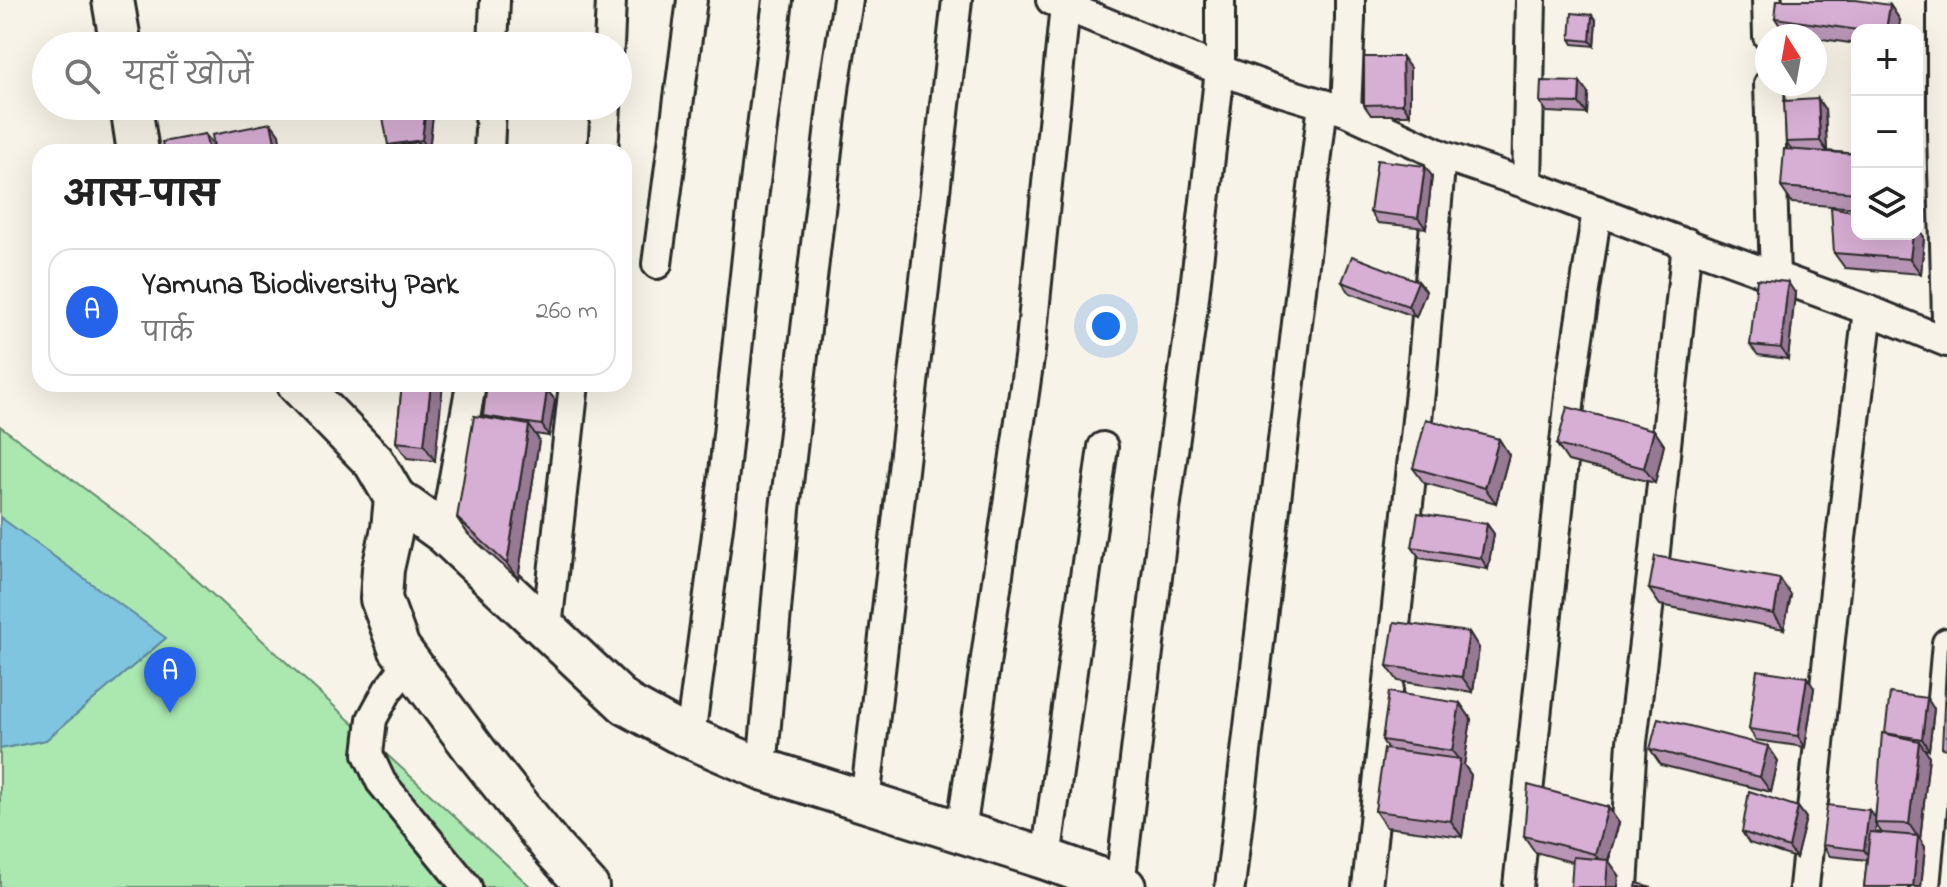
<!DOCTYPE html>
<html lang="hi">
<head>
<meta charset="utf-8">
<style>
  body { margin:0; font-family:"Indie Flower","Playpen Sans Deva",sans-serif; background:#f2f2f2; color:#222 }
  .controls { position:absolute; right:24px; top:24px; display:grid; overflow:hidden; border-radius:16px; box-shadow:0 8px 32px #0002 }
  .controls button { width:72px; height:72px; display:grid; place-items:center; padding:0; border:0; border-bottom:2px solid #e0e0e0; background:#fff; color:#222; font:40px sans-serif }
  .compass { position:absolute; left:1755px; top:24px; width:72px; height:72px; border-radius:50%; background:#fff; box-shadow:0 8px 32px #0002; rotate:349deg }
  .you { position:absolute; left:1106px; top:326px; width:28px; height:28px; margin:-20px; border:6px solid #fff; border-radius:50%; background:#1a73e8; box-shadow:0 0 0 12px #1a73e833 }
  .badge { display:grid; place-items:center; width:52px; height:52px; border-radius:50%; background:#2563eb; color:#fff; font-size:26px; font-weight:700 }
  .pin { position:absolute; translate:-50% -66px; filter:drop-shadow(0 2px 4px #0008) }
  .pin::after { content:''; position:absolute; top:42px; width:28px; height:24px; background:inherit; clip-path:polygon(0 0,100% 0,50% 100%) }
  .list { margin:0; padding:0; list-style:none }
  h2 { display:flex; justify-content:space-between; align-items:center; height:104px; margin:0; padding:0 32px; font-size:34px }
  h2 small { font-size:26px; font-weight:400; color:#767676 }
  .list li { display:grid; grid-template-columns:52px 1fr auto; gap:24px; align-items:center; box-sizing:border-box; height:128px; margin:0 16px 16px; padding:0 16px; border:2px solid #e0e0e0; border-radius:24px }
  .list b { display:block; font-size:30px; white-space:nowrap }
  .list p { margin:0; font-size:26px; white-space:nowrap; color:#767676 }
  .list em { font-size:26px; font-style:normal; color:#767676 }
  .icon { flex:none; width:44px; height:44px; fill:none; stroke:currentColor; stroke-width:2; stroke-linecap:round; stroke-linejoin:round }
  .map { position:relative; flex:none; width:1947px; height:887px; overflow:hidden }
  .search { position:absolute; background:#fff; box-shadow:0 8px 32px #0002; left:32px; top:32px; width:600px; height:88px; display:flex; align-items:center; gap:20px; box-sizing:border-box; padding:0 28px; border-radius:44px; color:#767676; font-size:30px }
  .panel { position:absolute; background:#fff; box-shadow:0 8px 32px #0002; left:32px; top:144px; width:600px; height:248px; border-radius:24px }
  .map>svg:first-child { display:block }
</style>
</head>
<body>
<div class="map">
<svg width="1947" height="887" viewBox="0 0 1947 887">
  <rect width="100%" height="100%" fill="#f7f3e8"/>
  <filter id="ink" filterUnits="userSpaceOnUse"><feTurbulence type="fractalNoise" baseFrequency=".0125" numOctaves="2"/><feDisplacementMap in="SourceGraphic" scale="16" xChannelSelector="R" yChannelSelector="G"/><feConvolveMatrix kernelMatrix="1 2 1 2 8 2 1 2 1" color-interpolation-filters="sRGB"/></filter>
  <g filter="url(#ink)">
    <polygon fill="#aae8b0" stroke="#6a8a6e" stroke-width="2" points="0,426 151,538 531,887 0,887"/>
    <polygon fill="#7fc5df" stroke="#5d8797" stroke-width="2" points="0,517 166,638 46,740 0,749"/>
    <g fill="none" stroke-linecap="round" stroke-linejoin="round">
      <g stroke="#2b2b2b" stroke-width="34">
        <g id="street">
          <polyline points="1051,0 1220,70 1273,89 1346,111 1441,155 1527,184 1651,231 1868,310 1947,342"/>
          <polyline points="1767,0 1768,36"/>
          <polyline points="1942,0 1942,132 1947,319"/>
          <polyline points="493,46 495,0"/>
          <polyline points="609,46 611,0"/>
          <polyline points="1769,84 1775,276"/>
          <polyline points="1346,111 1350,19 1350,0"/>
          <polyline points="489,152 491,106"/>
          <polyline points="603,152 606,106"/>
          <polyline points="1527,184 1531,0"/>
          <polyline points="657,264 692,0"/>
          <polyline points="444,533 471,384"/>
          <polyline points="547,628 574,384"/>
          <polyline points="410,661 388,690 372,719 368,754 381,782 467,887"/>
          <polyline points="690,737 719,519 754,191 778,0"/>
          <polyline points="762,769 785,509 835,82 848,0"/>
          <polyline points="865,802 957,0"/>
          <polyline points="961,832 1030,351 1065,6"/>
          <polyline points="1046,859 1103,447"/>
          <polyline points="1120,885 1165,510 1193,306 1220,70 1220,0"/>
          <polyline points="1230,887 1323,104"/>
          <polyline points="1367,887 1422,373 1441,155"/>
          <polyline points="1518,887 1572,377 1597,210"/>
          <polyline points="1623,887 1632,742 1655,551 1687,243"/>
          <polyline points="1804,887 1837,572 1868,310"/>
          <polyline points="1925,887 1947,643"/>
        </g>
      </g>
      <g stroke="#2b2b2b" stroke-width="46">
        <g id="secondary">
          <polyline points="113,0 121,46"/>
          <polyline points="131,106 138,152"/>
          <polyline points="298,384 374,462 395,498 392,529 383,569 381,599 399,648 477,753 555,851 588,887"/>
          <polyline points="395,498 444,533 626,704 677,732 762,769 1046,859 1125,887"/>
        </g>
      </g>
      <use href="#street" stroke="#f7f3e8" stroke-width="28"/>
      <use href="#secondary" stroke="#f7f3e8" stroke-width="40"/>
    </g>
    <g fill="#b996b6" stroke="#2b2b2b" stroke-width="2" fill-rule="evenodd">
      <polygon points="1890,5 1900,20 1857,30 1857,44 1815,38 1815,36 1804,36 1785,33 1775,18"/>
      <polygon points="1596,20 1594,46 1573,44 1570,39"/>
      <polygon points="1402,57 1410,68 1410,115 1371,115 1364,105"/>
      <polygon points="1580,82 1588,93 1587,114 1547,112 1540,102"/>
      <polygon points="1818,99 1825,110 1827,151 1857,154 1857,208 1792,203 1781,187 1791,149 1786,142"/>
      <polygon points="434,106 429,150 425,151 425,152 368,152 390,148 388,145"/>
      <polygon points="1432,176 1426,228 1378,223 1370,212"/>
      <polygon points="1924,237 1921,274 1845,268 1834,253"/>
      <polygon points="1418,281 1426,291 1416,317 1350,293 1342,282"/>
      <polygon points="1795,293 1788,359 1758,355 1750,345"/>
      <polygon points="402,384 435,461 407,458 396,442"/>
      <polygon points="547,390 555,400 549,436 535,434 539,440 518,579 468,534 457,518 484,417"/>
      <polygon points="1654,430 1664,445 1655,483 1568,461 1557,445"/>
      <polygon points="1499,439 1509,455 1496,503 1424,483 1413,468"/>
      <polygon points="1487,524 1494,534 1488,569 1420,558 1412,547"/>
      <polygon points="1649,589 1791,595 1784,629 1660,605"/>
      <polygon points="1469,632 1479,648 1473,692 1398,681 1387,666"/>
      <polygon points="1814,688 1805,747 1756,740 1749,729"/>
      <polygon points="1460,703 1471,719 1464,765 1471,775 1462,837 1386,827 1375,811 1388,750 1382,740"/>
      <path d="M 1934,709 L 1929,750 L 1924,749 L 1929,756 L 1920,840 L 1925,847 L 1921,887 L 1864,887 L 1867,860 L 1830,856 L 1822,845 L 1869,810 L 1875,818 L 1885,733 ZM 1876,825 L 1882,833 L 1875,832 Z"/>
      <polygon points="1768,746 1778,761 1771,792 1661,765 1650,749"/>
      <polygon points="1798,807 1806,818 1796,858 1749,843 1742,832"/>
      <polygon points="1619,823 1608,860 1619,875 1535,852 1524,836"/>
    </g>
    <g fill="#967a94" stroke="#2b2b2b" stroke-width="2">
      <polygon points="1890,5 1900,20 1899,30 1886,30"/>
      <polygon points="1592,15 1596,20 1594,46 1590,41"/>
      <polygon points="1402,57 1410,68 1410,115 1403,104"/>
      <polygon points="1580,82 1588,93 1587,114 1579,103"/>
      <polygon points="1818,99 1825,110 1827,151 1820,141"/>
      <polygon points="426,106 434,106 429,150 422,140"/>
      <polygon points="271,123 279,134 282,152 277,152"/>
      <polygon points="205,134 213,144 214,152 209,152"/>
      <polygon points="418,142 425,152 418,152"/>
      <polygon points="1425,166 1432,176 1426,228 1418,218"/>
      <polygon points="1917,226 1924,237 1921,274 1910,259 1913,234 1917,234"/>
      <polygon points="1418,281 1426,291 1416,317 1408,306"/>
      <polygon points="1788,282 1795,293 1788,359 1781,348"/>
      <polygon points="431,384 443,384 435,461 424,445"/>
      <polygon points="547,390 555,400 549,436 542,425"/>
      <polygon points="529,425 539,440 518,579 507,564"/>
      <polygon points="1654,430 1664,445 1655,483 1644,468"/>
      <polygon points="1499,439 1509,455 1496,503 1485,488"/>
      <polygon points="1487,524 1494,534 1488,569 1481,558"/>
      <polygon points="1780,579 1791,595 1784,629 1774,614"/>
      <polygon points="1469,632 1479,648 1473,692 1462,677"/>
      <polygon points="1807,677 1814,688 1805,747 1798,736"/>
      <polygon points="1927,698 1934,709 1929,750 1922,739"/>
      <polygon points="1460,703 1471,719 1464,765 1471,775 1462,837 1451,821 1460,761 1452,751"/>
      <polygon points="1919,741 1929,756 1920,840 1909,824"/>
      <polygon points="1768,746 1778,761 1771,792 1760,777"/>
      <polygon points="1608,807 1619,823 1608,860 1619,875 1618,887 1606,887 1605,869 1595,854"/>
      <polygon points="1798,807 1806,818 1796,858 1789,848"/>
      <polygon points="1869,810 1877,820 1875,823 1876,825 1872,861 1864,850"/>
      <polygon points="1918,836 1925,847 1921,887 1913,887"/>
    </g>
    <g fill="#d7aed4" stroke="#2b2b2b" stroke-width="2">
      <polygon points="1777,0 1856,0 1890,5 1886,30 1858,30 1775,18"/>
      <polygon points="1572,13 1592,15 1590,41 1570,39"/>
      <polygon points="1364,57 1402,57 1403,104 1364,105"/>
      <polygon points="1541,81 1580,82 1579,103 1540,102"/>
      <polygon points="1818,99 1820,141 1786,142 1784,101"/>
      <polygon points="381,106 426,106 422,140 388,145"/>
      <polygon points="271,123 277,152 215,152 212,135"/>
      <polygon points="205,134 209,152 164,152 162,142"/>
      <polygon points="418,142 418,152 368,152"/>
      <polygon points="1784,149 1857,154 1857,193 1781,187"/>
      <polygon points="1377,160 1425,166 1418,218 1370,212"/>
      <polygon points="1831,207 1857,212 1857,234 1913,234 1910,259 1834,253"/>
      <polygon points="1352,256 1418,281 1408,306 1342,282"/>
      <polygon points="1757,279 1788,282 1781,348 1750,345"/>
      <polygon points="402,384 431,384 424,445 396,442"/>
      <polygon points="487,384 512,384 547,390 542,425 483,416"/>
      <polygon points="1567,407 1654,430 1644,468 1557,445"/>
      <polygon points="474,416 529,425 507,564 457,518"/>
      <polygon points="1426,419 1499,439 1485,488 1413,468"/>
      <polygon points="1418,513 1487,524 1481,558 1412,547"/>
      <polygon points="1655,556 1780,579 1774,614 1649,589"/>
      <polygon points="1394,622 1469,632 1462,677 1387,666"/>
      <polygon points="1947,647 1947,749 1942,748"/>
      <polygon points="1757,670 1807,677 1798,736 1749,729"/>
      <polygon points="1389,692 1460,703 1452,751 1382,740"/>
      <polygon points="1890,693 1927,698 1922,739 1885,733"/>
      <polygon points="1658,718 1768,746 1760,777 1650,749"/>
      <polygon points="1882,733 1919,741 1909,824 1875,823"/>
      <polygon points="1384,749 1460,759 1451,821 1375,811"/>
      <polygon points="1528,785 1608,807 1595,854 1524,836"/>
      <polygon points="1749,791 1798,807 1789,848 1742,832"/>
      <polygon points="1827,805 1869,810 1864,850 1822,845"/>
      <polygon points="1870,832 1918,836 1913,887 1864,887"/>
      <polygon points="1573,857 1608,860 1606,887 1571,887"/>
      <polygon points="1637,883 1652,887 1636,887"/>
    </g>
  </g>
</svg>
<div class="controls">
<button>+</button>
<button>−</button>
<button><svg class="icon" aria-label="layers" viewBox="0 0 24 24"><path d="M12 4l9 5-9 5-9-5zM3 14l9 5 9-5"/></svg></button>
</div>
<svg class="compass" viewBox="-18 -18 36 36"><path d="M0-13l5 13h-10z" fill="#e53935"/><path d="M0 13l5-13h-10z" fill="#767676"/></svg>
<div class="you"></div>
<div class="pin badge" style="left:170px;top:713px">A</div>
<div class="search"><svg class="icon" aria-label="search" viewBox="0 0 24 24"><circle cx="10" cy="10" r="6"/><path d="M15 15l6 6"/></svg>यहाँ खोजें</div>
<section class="panel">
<h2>आस-पास<small></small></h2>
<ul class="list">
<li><span class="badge">A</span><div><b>Yamuna Biodiversity Park</b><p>पार्क</p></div><em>260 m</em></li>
</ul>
</section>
</div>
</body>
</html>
